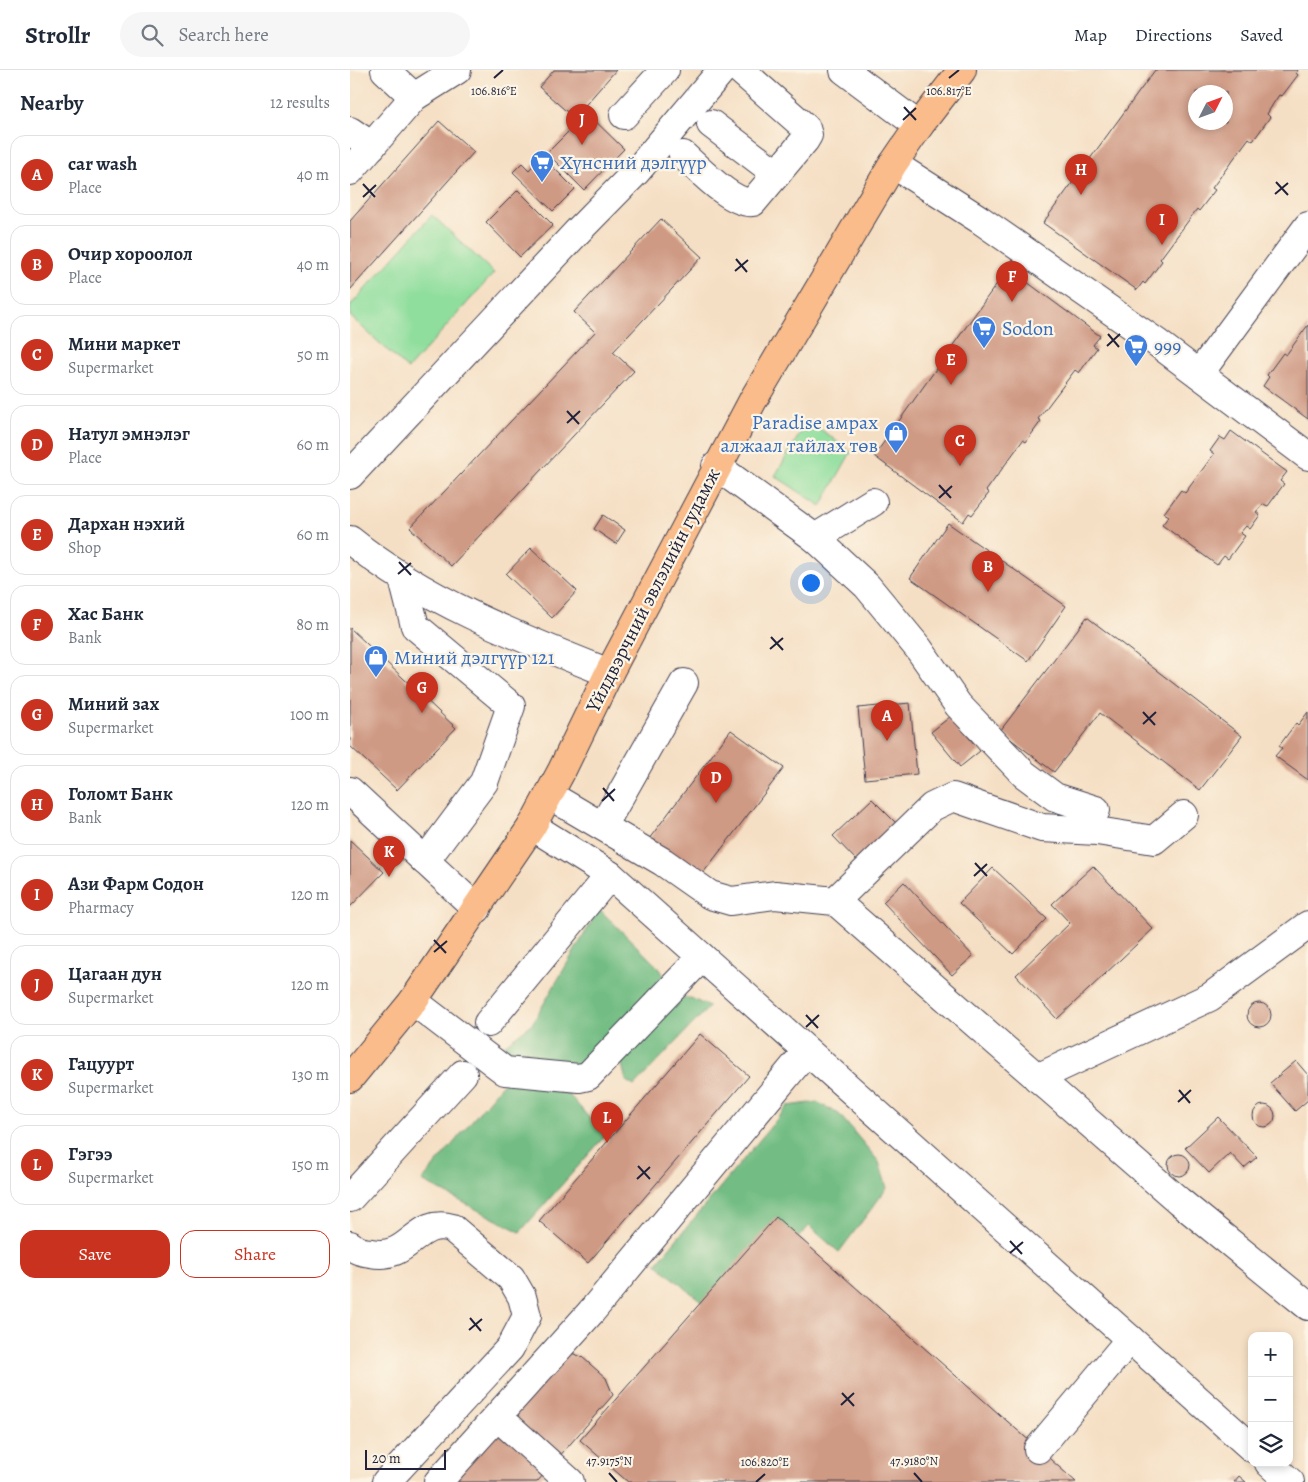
<!DOCTYPE html>
<html lang="en">
<head>
<meta charset="utf-8">
<style>
  body { margin:0; font-family:Alegreya,serif; background:#f6f6f7; color:#1f2937 }
  .controls { position:absolute; right:15px; bottom:15px; display:grid; overflow:hidden; border-radius:10px; box-shadow:0 2px 8px #0003 }
  .controls button { width:45px; height:45px; display:grid; place-items:center; padding:0; border:0; border-bottom:1px solid #e0e1e3; background:#fff; color:#1f2937; font:25px sans-serif }
  .compass { position:absolute; left:838px; top:15px; width:45px; height:45px; border-radius:50%; background:#fff; box-shadow:0 2px 8px #0003; rotate:48deg }
  .scale { position:absolute; left:15px; bottom:12px; width:81px; box-sizing:border-box; padding-left:5px; border:2px solid #22223b; border-top:0; font-size:14px; line-height:18px; white-space:nowrap; color:#22223b; -webkit-text-stroke:4px #fcf5e5; paint-order:stroke }
  .you { position:absolute; left:460px; top:512px; width:18px; height:18px; margin:-12px; border:4px solid #fff; border-radius:50%; background:#1a73e8; box-shadow:0 0 0 8px #1a73e833 }
  .badge { display:grid; place-items:center; width:32px; height:32px; border-radius:50%; background:#c8321e; color:#fff; font-size:16px; font-weight:700 }
  .pin { position:absolute; translate:-50% -41px; filter:drop-shadow(0 1px 2px #0008) }
  .pin::after { content:''; position:absolute; top:26px; width:18px; height:15px; background:inherit; clip-path:polygon(0 0,100% 0,50% 100%) }
  .list { margin:0; padding:0; list-style:none }
  h2 { display:flex; justify-content:space-between; align-items:center; height:65px; margin:0; padding:0 20px; font-size:21px }
  h2 small { font-size:16px; font-weight:400; color:#747a83 }
  .list li { display:grid; grid-template-columns:32px 1fr auto; gap:15px; align-items:center; box-sizing:border-box; height:80px; margin:0 10px 10px; padding:0 10px; border:1px solid #e0e1e3; border-radius:15px }
  .list b { display:block; font-size:19px; white-space:nowrap }
  .list p { margin:0; font-size:16px; white-space:nowrap; color:#747a83 }
  .list em { font-size:16px; font-style:normal; color:#747a83 }
  .actions { display:flex; gap:10px; padding:15px 20px }
  .actions a { flex:1; padding:11px 0; border:1px solid #c8321e; border-radius:15px; text-align:center; font-size:18px; color:#c8321e }
  .actions .main { background:#c8321e; color:#fff }
  .icon { flex:none; width:28px; height:28px; fill:none; stroke:currentColor; stroke-width:2; stroke-linecap:round; stroke-linejoin:round }
  .map { position:relative; flex:none; width:958px; height:1412px; overflow:hidden }
  header { display:flex; align-items:center; gap:30px; box-sizing:border-box; height:70px; padding:0 25px; background:#fff; border-bottom:1px solid #e0e1e3 }
  header strong { font-size:24px }
  nav { display:flex; gap:28px; margin-inline-start:auto; font-size:18px }
  .search { width:350px; height:45px; background:#f6f6f7; display:flex; align-items:center; gap:12px; box-sizing:border-box; padding:0 18px; border-radius:28px; color:#747a83; font-size:19px }
  main { display:flex }
  aside { flex:1; background:#fff }
  .map>svg:first-child { display:block }
</style>
</head>
<body>
<header>
<strong>Strollr</strong>
<div class="search"><svg class="icon" aria-label="search" viewBox="0 0 24 24"><circle cx="10" cy="10" r="6"/><path d="M15 15l6 6"/></svg>Search here</div>
<nav><a>Map</a><a>Directions</a><a>Saved</a></nav>
</header>
<main>
<aside>
<h2>Nearby<small>12 results</small></h2>
<ul class="list">
<li><span class="badge">A</span><div><b>car wash</b><p>Place</p></div><em>40 m</em></li>
<li><span class="badge">B</span><div><b>Очир хороолол</b><p>Place</p></div><em>40 m</em></li>
<li><span class="badge">C</span><div><b>Мини маркет</b><p>Supermarket</p></div><em>50 m</em></li>
<li><span class="badge">D</span><div><b>Натул эмнэлэг</b><p>Place</p></div><em>60 m</em></li>
<li><span class="badge">E</span><div><b>Дархан нэхий</b><p>Shop</p></div><em>60 m</em></li>
<li><span class="badge">F</span><div><b>Хас Банк</b><p>Bank</p></div><em>80 m</em></li>
<li><span class="badge">G</span><div><b>Миний зах</b><p>Supermarket</p></div><em>100 m</em></li>
<li><span class="badge">H</span><div><b>Голомт Банк</b><p>Bank</p></div><em>120 m</em></li>
<li><span class="badge">I</span><div><b>Ази Фарм Содон</b><p>Pharmacy</p></div><em>120 m</em></li>
<li><span class="badge">J</span><div><b>Цагаан дун</b><p>Supermarket</p></div><em>120 m</em></li>
<li><span class="badge">K</span><div><b>Гацуурт</b><p>Supermarket</p></div><em>130 m</em></li>
<li><span class="badge">L</span><div><b>Гэгээ</b><p>Supermarket</p></div><em>150 m</em></li>
</ul>
<div class="actions"><a class="main">Save</a><a>Share</a></div>
</aside>
<div class="map">
<svg width="958" height="1412" viewBox="0 0 958 1412">
  <rect width="100%" height="100%" fill="#fcf5e5"/>
  <filter id="ink" filterUnits="userSpaceOnUse"><feTurbulence type="fractalNoise" baseFrequency=".02" numOctaves="2"/><feDisplacementMap in="SourceGraphic" scale="10" xChannelSelector="R" yChannelSelector="G"/><feConvolveMatrix kernelMatrix="1 2 1 2 8 2 1 2 1" color-interpolation-filters="sRGB"/></filter>
  <filter id="wash" filterUnits="userSpaceOnUse"><feTurbulence type="fractalNoise" baseFrequency=".0096" numOctaves="4" result="noise"/><feDisplacementMap in="SourceGraphic" scale="20" xChannelSelector="R" yChannelSelector="G"/><feGaussianBlur stdDeviation="1.12" result="paint"/><feColorMatrix in="noise" values="0 0 0 0 0 0 0 0 0 0 0 0 0 0 0 0 0 1.4 0 .05"/><feComposite in="paint" operator="in"/></filter>
  <g filter="url(#wash)">
    <rect width="100%" height="100%" fill="#f5dfc4"/>
    <g fill="#8fde9d" stroke="#58806c">
      <polygon points="82,145 144,203 58,299 0,246 0,236"/>
      <polygon points="458,350 501,382 471,436 425,406"/>
    </g>
    <g fill="#73bd84" stroke="#4a7060">
      <polygon points="249,839 310,899 317,911 250,997 169,994 151,977 182,954"/>
      <polygon points="341,928 359,937 284,1016 276,1011 271,990 326,929"/>
      <polygon points="155,1011 209,1013 255,1066 170,1162 72,1111"/>
      <polygon points="467,1032 489,1044 529,1092 537,1118 489,1182 459,1156 374,1250 306,1194 438,1036"/>
    </g>
    <g id="blocks">
      <g fill="#cf9a84" fill-rule="evenodd">
        <polygon points="204,0 266,0 224,48 189,17"/>
        <path d="M 805,0 L 948,0 L 946,3 L 948,5 L 932,26 L 929,25 L 923,34 L 917,44 L 920,47 L 903,71 L 899,68 L 862,118 L 865,120 L 849,141 L 847,139 L 810,189 L 812,191 L 795,214 L 793,212 L 787,220 L 693,153 ZM 846,22 L 876,22 L 876,52 L 846,52 Z"/>
        <polygon points="237,43 274,79 234,120 197,83"/>
        <polygon points="89,51 124,82 0,220 0,151"/>
        <polygon points="192,86 225,119 203,141 163,102 172,93 179,100"/>
        <polygon points="168,120 203,155 170,187 136,152"/>
        <polygon points="311,149 352,187 263,282 284,301 101,496 60,458 245,262 224,242"/>
        <polygon points="658,198 750,266 743,275 747,278 729,303 725,300 688,349 691,351 676,372 673,370 636,421 639,423 622,445 619,443 613,452 524,386"/>
        <polygon points="958,255 958,349 913,316 919,307 917,305 933,283 936,285"/>
        <polygon points="881,361 937,402 930,411 934,414 918,436 913,434 906,442 910,445 900,459 896,456 890,463 895,466 878,489 874,486 867,495 812,455 819,446 814,443 831,420 835,423 864,384 860,381 870,367 875,370"/>
        <polygon points="253,445 275,460 266,474 244,459"/>
        <polygon points="598,453 716,536 678,591 560,508"/>
        <polygon points="181,478 227,521 202,548 156,504"/>
        <polygon points="737,547 892,666 850,720 750,643 704,702 650,661"/>
        <polygon points="0,558 106,658 47,720 0,676"/>
        <polygon points="560,633 567,704 515,709 508,638"/>
        <polygon points="958,642 958,710 925,686 932,678 929,676 946,653 948,655"/>
        <polygon points="601,646 630,681 610,697 581,662"/>
        <polygon points="381,660 434,698 350,807 299,769"/>
        <polygon points="522,729 547,754 508,792 483,766"/>
        <polygon points="0,770 34,802 0,837"/>
        <polygon points="743,796 803,859 707,949 666,905 720,853 702,834"/>
        <polygon points="643,798 697,849 663,884 609,833"/>
        <polygon points="554,812 623,886 602,905 533,832"/>
        <circle cx="909" cy="945" r="12"/>
        <polygon points="350,964 399,1006 238,1193 189,1151"/>
        <polygon points="946,991 958,1005 958,1030 945,1041 920,1013"/>
        <circle cx="914" cy="1046" r="11"/>
        <polygon points="868,1047 907,1087 894,1098 880,1083 859,1103 835,1078"/>
        <circle cx="829" cy="1095" r="11"/>
        <polygon points="426,1147 726,1412 278,1412 230,1370"/>
        <polygon points="216,1281 232,1287 256,1308 263,1325 187,1412 109,1412 105,1404"/>
        <polygon points="889,1406 896,1412 884,1412"/>
      </g>
    </g>
  </g>
  <g filter="url(#ink)">
    <use href="#blocks" fill-opacity="0" stroke="#423e50" stroke-width="1"/>
    <g fill="none" stroke-linecap="round" stroke-linejoin="round">
      <g stroke="#423e50" stroke-width="30">
        <g id="minor">
          <polyline points="35,0 64,27"/>
          <polyline points="494,0 569,56"/>
          <polyline points="274,45 315,0"/>
          <polyline points="361,54 427,104"/>
          <polyline points="0,61 22,76"/>
          <path d="M 333,85 C 349,99 382,135 403,132 L 455,70 L 458,65 L 456,58 L 390,0"/>
          <polyline points="543,94 629,149 806,272 958,386"/>
          <polyline points="0,101 64,27 107,0"/>
          <polyline points="849,304 958,156"/>
          <polyline points="366,396 465,468 517,516 569,579 608,635 674,704 705,727 746,740"/>
          <polyline points="0,405 228,161 286,102 372,0"/>
          <polyline points="465,468 523,432"/>
          <path d="M 0,470 C 77,532 168,567 259,603"/>
          <polyline points="53,509 65,556 161,636 134,712 75,791"/>
          <polyline points="0,721 127,839"/>
          <polyline points="199,725 313,792 360,825 381,831 425,825 485,831 829,1131 958,1236"/>
          <polyline points="182,756 260,805 902,1378"/>
          <polyline points="253,756 334,613"/>
          <polyline points="485,831 582,737 603,727 692,758 747,761 804,770 834,745"/>
          <polyline points="63,931 155,1001 229,1008 238,1006 352,887"/>
          <polyline points="138,953 260,805"/>
          <polyline points="687,1008 860,927 958,855"/>
          <polyline points="0,1128 113,1004"/>
          <path d="M 0,1175 C 7,1181 12,1182 21,1183 C 61,1191 65,1147 102,1158 L 161,1208 L 172,1227 L 177,1246 L 160,1278 L 36,1412"/>
          <polyline points="148,1347 220,1412"/>
          <polyline points="688,1379 780,1269"/>
          <polyline points="919,1393 940,1412"/>
          <polyline points="88,1412 241,1242 457,981"/>
        </g>
      </g>
      <g stroke="#423e50" stroke-width="30">
        <polyline id="major" points="0,1008 63,931 182,756 212,700 259,603 403,330 543,94 569,56 612,0"/>
      </g>
      <use href="#minor" stroke="#fff" stroke-width="28"/>
      <use href="#major" stroke="#f9bc8a" stroke-width="28"/>
    </g>
  </g>
  <path fill="none" stroke="#22223b" stroke-width="2" d="M 144,8 L 153,0M 599,8 L 609,0M 554,37 L 566,50M 553,50 L 566,38M 926,112 L 938,125M 13,114 L 25,127M 925,124 L 938,113M 13,127 L 26,115M 386,189 L 397,202M 385,201 L 398,190M 758,264 L 769,277M 757,276 L 770,264M 217,341 L 229,354M 217,353 L 230,341M 589,415 L 601,428M 589,428 L 602,416M 49,492 L 61,505M 48,504 L 61,493M 421,567 L 433,580M 420,579 L 433,568M 793,642 L 805,655M 793,654 L 806,642M 253,718 L 264,731M 252,731 L 265,719M 625,793 L 637,806M 624,806 L 637,794M 84,870 L 96,883M 84,882 L 97,871M 456,945 L 468,958M 456,957 L 469,945M 829,1020 L 840,1033M 828,1032 L 841,1020M 288,1096 L 300,1109M 287,1109 L 300,1097M 660,1171 L 672,1184M 660,1183 L 673,1172M 120,1248 L 131,1261M 119,1260 L 132,1249M 492,1323 L 504,1336M 491,1335 L 504,1323M 259,1403 L 267,1412M 564,1403 L 572,1412M 406,1412 L 415,1404"/>
  <defs>
    <g id="supermarket-pin" transform="scale(1.25)"><path d="M0 17L-7.5 6A9.5 9.5 0 1 1 7.5 6Z" fill="#3f7fe0" stroke="#fcf5e5"/><path d="M-6-5.5h2.5l.6 2H6L4.5 2H-2.5L-4.4-4H-6ZM-1.5 3.2a1.3 1.3 0 1 0 .1 0ZM3 3.2a1.3 1.3 0 1 0 .1 0Z" fill="#fff"/></g>
    <g id="shop-pin" transform="scale(1.25)"><path d="M0 17L-7.5 6A9.5 9.5 0 1 1 7.5 6Z" fill="#3f7fe0" stroke="#fcf5e5"/><path d="M-5-2.5h2.3a2.7 3.5 0 0 1 5.4 0H5L5.5 6h-11ZM-1.5-2.5h3a1.5 2.3 0 0 0-3 0Z" fill="#fff"/></g>
  </defs>
  <g fill-rule="evenodd">
    <use href="#supermarket-pin" x="192" y="92"/>
    <use href="#supermarket-pin" x="634" y="258"/>
    <use href="#supermarket-pin" x="786" y="276"/>
    <use href="#shop-pin" x="546" y="363"/>
    <use href="#shop-pin" x="26" y="587"/>
  </g>
  <g text-anchor="middle" dominant-baseline="central" stroke-width="4.5" stroke-linejoin="round" paint-order="stroke">
    <g font-size="20" fill="#366cbe" stroke="#fcf5e5" text-anchor="start">
      <text x="210" y="92">Хүнсний дэлгүүр</text>
      <text x="652" y="258">Sodon</text>
      <text x="804" y="276">999</text>
      <text x="528" y="352" text-anchor="end">Paradise амрах<tspan x="528" dy="23">алжаал тайлах төв</tspan></text>
      <text x="44" y="587">Миний дэлгүүр 121</text>
    </g>
    <g font-size="20" fill="#22223b" stroke="#fcf5e5">
      <text transform="translate(303 520) rotate(-63)">Үйлдвэрчний эвлэлийн гудамж</text>
    </g>
  </g>
  <g font-size="12" text-anchor="middle" fill="#22223b" stroke="#fcf5e5" stroke-width="4.5" stroke-linejoin="round" paint-order="stroke">
    <text x="599" y="25">106.817°E</text>
    <text x="144" y="25">106.816°E</text>
    <text x="259" y="1395">47.9175°N</text>
    <text x="564" y="1395">47.9180°N</text>
    <text x="415" y="1396">106.820°E</text>
  </g>
</svg>
<div class="controls">
<button>+</button>
<button>−</button>
<button><svg class="icon" aria-label="layers" viewBox="0 0 24 24"><path d="M12 4l9 5-9 5-9-5zM3 14l9 5 9-5"/></svg></button>
</div>
<svg class="compass" viewBox="-18 -18 36 36"><path d="M0-13l5 13h-10z" fill="#e53935"/><path d="M0 13l5-13h-10z" fill="#747a83"/></svg>
<div class="scale">20 m</div>
<div class="you"></div>
<div class="pin badge" style="left:537px;top:671px">A</div>
<div class="pin badge" style="left:638px;top:522px">B</div>
<div class="pin badge" style="left:610px;top:396px">C</div>
<div class="pin badge" style="left:366px;top:733px">D</div>
<div class="pin badge" style="left:601px;top:315px">E</div>
<div class="pin badge" style="left:662px;top:232px">F</div>
<div class="pin badge" style="left:72px;top:643px">G</div>
<div class="pin badge" style="left:731px;top:125px">H</div>
<div class="pin badge" style="left:812px;top:175px">I</div>
<div class="pin badge" style="left:232px;top:75px">J</div>
<div class="pin badge" style="left:39px;top:807px">K</div>
<div class="pin badge" style="left:257px;top:1073px">L</div>
</div>
</main>
</body>
</html>
